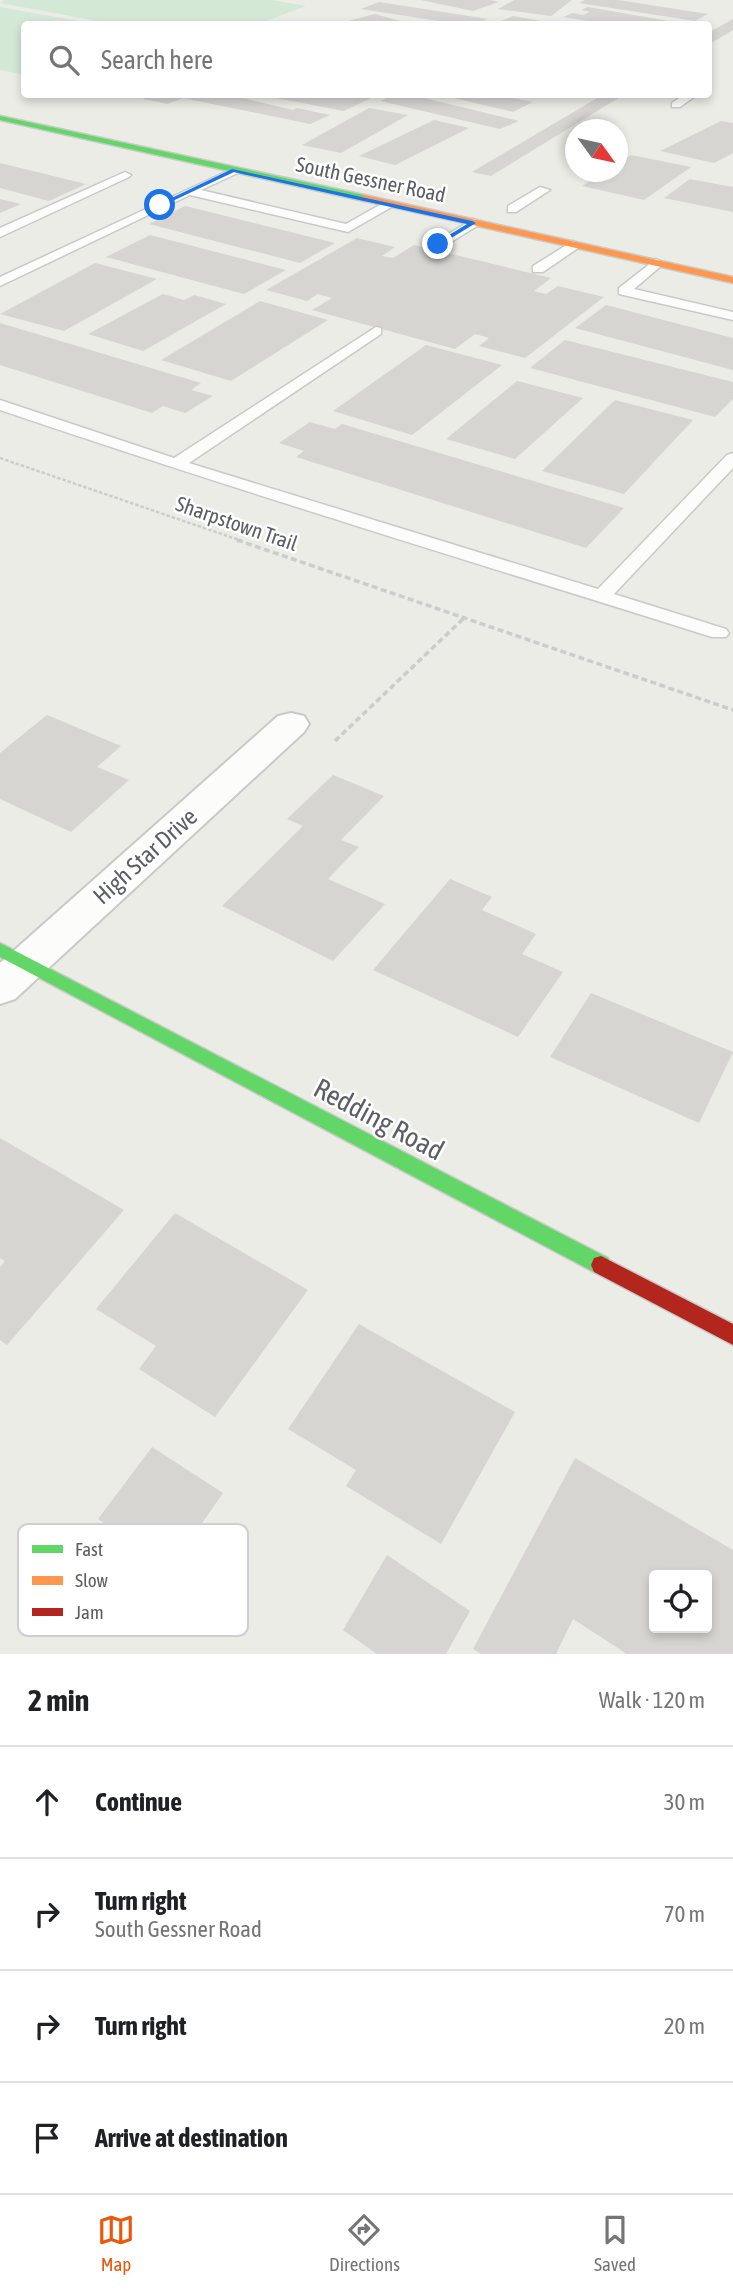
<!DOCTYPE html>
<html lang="en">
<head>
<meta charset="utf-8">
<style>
  body { margin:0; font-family:"Asap Condensed",sans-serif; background:#f6f6f6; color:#202124 }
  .controls { position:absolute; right:21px; bottom:21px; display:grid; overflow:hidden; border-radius:7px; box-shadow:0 4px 10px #0003 }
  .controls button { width:63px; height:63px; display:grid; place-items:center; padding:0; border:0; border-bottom:2px solid #e0e0e0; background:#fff; color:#202124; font:35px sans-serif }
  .compass { position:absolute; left:565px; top:119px; width:63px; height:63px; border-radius:50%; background:#fff; box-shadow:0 4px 10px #0003; rotate:123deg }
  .stop { position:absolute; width:21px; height:21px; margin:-16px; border:5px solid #1a73e8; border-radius:50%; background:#fff }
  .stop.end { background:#1a73e8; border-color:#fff; box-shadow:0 2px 7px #0008 }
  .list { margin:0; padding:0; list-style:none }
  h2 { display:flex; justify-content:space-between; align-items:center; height:91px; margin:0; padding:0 28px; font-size:30px }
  h2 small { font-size:23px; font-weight:400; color:#757577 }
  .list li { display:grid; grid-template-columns:46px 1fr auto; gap:21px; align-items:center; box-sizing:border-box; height:112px; padding:0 28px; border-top:2px solid #e0e0e0 }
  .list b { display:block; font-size:26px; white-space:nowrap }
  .list p { margin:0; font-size:23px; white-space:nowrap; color:#757577 }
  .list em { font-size:23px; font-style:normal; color:#757577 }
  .icon { flex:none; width:38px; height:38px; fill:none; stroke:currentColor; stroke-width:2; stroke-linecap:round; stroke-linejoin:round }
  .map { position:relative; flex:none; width:733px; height:1654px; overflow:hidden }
  .search { position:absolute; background:#fff; box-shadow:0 4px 10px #0003; left:21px; right:21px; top:21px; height:77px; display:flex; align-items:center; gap:18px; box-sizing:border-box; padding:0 24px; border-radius:7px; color:#757577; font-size:26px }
  .sheet { height:539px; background:#fff }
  nav { display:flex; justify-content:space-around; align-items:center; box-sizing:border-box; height:98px; border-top:2px solid #e0e0e0; background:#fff; font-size:19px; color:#757577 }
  nav a { display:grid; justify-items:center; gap:4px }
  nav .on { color:#ea580c }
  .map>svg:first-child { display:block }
</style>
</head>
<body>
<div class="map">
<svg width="733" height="1654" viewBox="0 0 733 1654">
  <rect width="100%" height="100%" fill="#ecece6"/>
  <g fill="#d4e8d6">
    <polygon points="5,0 271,0 306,6 258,24 114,24 0,3"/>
    <polygon points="0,7 95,24 24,24 24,75 0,70"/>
  </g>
  <g fill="#d6d5d1" fill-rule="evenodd">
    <polygon points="421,0 490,0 499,2 473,11"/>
    <polygon points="514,0 572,0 551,16 498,9"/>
    <polygon points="585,0 618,0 708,14 695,21 579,3"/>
    <polygon points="379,2 488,19 475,24 458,24 361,9"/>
    <polygon points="588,7 674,22 669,24 605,24 563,17 573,13 583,15 590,12 581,10"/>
    <polygon points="375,14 411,24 361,24 348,21"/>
    <polygon points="513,16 552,23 552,24 494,24"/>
    <polygon points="733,19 733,30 708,45 708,33"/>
    <polygon points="153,94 226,94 293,110 297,108 330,115 310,124 183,98 168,104 143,99"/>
    <polygon points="276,94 360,94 373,97 344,111 270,97"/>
    <polygon points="395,94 407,94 519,121 500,129 380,101"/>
    <polygon points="437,94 498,95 533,102 513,112"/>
    <polygon points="604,94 625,94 491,176 472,172"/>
    <polygon points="369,108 408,115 341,153 302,145"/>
    <polygon points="434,120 469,128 395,165 359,156"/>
    <polygon points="721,121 733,123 733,153 714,163 660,151"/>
    <polygon points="631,155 691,167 644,200 582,186 605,172 618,172 618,163"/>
    <polygon points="0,163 86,184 49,201 0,188"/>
    <polygon points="690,179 733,187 733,212 664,198"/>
    <polygon points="0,199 21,204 0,213"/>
    <polygon points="185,206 335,243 300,263 149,224"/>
    <polygon points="150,235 286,270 244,294 106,257"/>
    <polygon points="357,238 395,247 382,256 393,258 414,245 551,278 534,291 546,294 558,286 604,297 525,358 479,346 489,338 475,334 455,349 312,310 332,298 318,294 307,301 266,290"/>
    <polygon points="95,263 157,279 64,331 0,314"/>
    <polygon points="163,294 184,300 194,295 226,304 143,351 88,334"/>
    <polygon points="260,301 328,320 231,381 161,360"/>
    <polygon points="606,305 733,338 733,370 575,328"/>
    <polygon points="0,323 201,383 191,390 213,396 185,413 163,406 152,413 0,365"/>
    <polygon points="565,340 733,382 733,399 715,417 530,368"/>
    <polygon points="426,345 502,365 412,435 333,411"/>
    <polygon points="517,381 583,398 515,459 446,439"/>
    <polygon points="615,400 693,420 624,494 542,471"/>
    <polygon points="310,422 335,429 342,424 624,508 586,548 296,457 304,451 279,443"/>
    <polygon points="47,715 121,746 97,767 129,780 71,832 0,799 0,753"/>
    <polygon points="333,775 384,796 341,840 359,847 328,879 385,904 333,961 222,906 303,826 287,819"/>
    <polygon points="450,879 492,897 482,910 536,934 522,954 563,972 518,1037 373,970"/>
    <polygon points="591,993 733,1052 699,1123 550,1057"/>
    <polygon points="0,1138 124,1210 7,1345 0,1340 0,1267 5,1261 0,1258"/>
    <polygon points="175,1213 308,1290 215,1417 139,1369 156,1346 96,1309"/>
    <polygon points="359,1324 515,1412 441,1544 346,1486 356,1470 288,1429"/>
    <polygon points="152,1447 223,1493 171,1568 98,1519"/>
    <path d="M 575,1458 L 733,1550 L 733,1654 L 627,1654 L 573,1619 L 556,1654 L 481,1654 L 473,1649 ZM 654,1575 L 707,1575 L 707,1628 L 654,1628 Z"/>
    <polygon points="387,1555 470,1611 446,1654 377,1654 343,1630"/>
  </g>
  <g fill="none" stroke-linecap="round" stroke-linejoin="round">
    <g stroke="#c9cac8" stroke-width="3">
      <g id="lane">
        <polygon points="685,94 698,94 680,107 672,107 672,103"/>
        <polygon points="234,168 238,169 238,173 201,190 346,224 385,202 395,205 348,232 190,195 0,286 0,277"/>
        <polygon points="125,172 131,175 129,177 0,237 0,228"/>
        <polygon points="540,187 550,190 516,212 508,212 508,206"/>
        <polygon points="473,219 477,220 477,226 443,247 433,247 432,244"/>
        <polygon points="573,241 579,245 578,248 543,272 533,272 533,266"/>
        <polygon points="656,259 663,263 661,266 634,289 733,312 733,320 619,294 619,288"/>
        <path d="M 376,327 L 381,328 L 381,334 L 189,463 L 598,589 L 727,455 L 733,453 L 733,468 L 614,594 L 726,629 L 729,633 L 726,637 L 712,637 C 476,563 236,490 0,410 L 0,400 L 174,458 Z"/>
      </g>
    </g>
    <g stroke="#c9cac8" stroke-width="4">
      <polygon id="street" points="291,713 304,716 309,724 304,732 15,999 0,1004 0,963 278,716"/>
    </g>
    <g stroke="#c9c9c8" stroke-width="3">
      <g id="fast">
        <polygon points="0,116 364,195 368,198 364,201 0,120"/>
        <polygon points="0,943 608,1258 611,1265 608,1272 601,1274 594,1272 0,957"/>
      </g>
    </g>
    <g stroke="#c9c9c8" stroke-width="3">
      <polygon id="slow" points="364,195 733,277 733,283 361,200 361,196"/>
    </g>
    <g stroke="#c9c9c8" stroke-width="3">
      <polygon id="jam" points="601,1256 733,1324 733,1345 594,1272 591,1265 594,1258"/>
    </g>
    <polyline stroke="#c9cdcb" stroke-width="2.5" stroke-dasharray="3.5 2" stroke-linecap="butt" points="0,458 242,541"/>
    <g stroke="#c9cdcb" stroke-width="3.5" stroke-dasharray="6 3.5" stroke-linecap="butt">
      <polyline points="237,540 733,710"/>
      <polyline points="335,741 464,618"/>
    </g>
    <use href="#lane" fill="#fcfcfb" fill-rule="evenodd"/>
    <use href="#street" fill="#fcfcfb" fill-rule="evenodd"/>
    <use href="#fast" fill="#63d668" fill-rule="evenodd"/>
    <use href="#slow" fill="#ff974d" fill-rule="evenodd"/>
    <use href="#jam" fill="#b3261e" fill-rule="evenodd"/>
  </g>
  <polygon fill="#1a73e8" points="232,169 472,221 476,223 438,246 436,243 467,224 234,172 162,206 157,205"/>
  <g text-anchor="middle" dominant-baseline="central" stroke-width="5" stroke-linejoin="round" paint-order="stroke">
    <g font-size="21" fill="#5c5e64" stroke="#fff">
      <text transform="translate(371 179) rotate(12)">South Gessner Road</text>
      <text transform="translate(237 523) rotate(19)">Sharpstown Trail</text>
    </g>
    <g font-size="24" fill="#5c5e64" stroke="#fff">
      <text transform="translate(145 856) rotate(-42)">High Star Drive</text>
    </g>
    <g font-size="28" fill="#5c5e64" stroke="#fff">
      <text transform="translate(379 1119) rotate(28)">Redding Road</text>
    </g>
  </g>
  <rect x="18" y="1524" width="230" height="112" rx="10" fill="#fff" stroke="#cecfd0" stroke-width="2"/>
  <rect x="32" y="1545" width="31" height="8" fill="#63d668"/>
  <rect x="32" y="1576" width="31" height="9" fill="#ff974d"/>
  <rect x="32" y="1608" width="31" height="8" fill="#b3261e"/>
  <g font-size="19" fill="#5c5e64">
    <text x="75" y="1556">Fast</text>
    <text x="75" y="1587">Slow</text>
    <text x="75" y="1619">Jam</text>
  </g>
</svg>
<div class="controls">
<button><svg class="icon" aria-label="locate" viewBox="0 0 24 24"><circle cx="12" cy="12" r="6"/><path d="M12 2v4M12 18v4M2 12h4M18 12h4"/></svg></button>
</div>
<svg class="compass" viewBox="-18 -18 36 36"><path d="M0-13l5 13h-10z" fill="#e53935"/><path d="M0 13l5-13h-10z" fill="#757577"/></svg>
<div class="stop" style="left:160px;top:205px"></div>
<div class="stop end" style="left:438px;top:244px"></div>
<div class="search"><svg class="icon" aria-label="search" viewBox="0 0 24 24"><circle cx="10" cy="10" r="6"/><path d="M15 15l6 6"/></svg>Search here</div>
</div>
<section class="sheet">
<h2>2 min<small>Walk · 120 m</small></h2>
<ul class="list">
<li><svg class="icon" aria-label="ahead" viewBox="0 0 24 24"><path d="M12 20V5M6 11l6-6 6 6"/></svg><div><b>Continue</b></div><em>30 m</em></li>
<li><svg class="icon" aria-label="right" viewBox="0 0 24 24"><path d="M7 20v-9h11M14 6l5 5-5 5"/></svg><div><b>Turn right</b><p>South Gessner Road</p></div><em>70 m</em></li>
<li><svg class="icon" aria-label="right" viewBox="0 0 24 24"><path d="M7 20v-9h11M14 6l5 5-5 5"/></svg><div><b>Turn right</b></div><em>20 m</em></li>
<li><svg class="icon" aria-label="arrive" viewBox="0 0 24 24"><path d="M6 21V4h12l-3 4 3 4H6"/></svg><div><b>Arrive at destination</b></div></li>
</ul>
</section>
<nav>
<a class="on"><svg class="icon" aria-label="map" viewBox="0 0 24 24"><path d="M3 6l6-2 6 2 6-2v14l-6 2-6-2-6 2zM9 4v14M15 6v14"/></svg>Map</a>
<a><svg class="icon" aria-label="directions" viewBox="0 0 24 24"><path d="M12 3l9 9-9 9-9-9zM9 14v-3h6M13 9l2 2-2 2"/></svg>Directions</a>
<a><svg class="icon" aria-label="saved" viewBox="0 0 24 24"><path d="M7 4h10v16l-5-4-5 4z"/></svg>Saved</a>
</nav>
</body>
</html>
